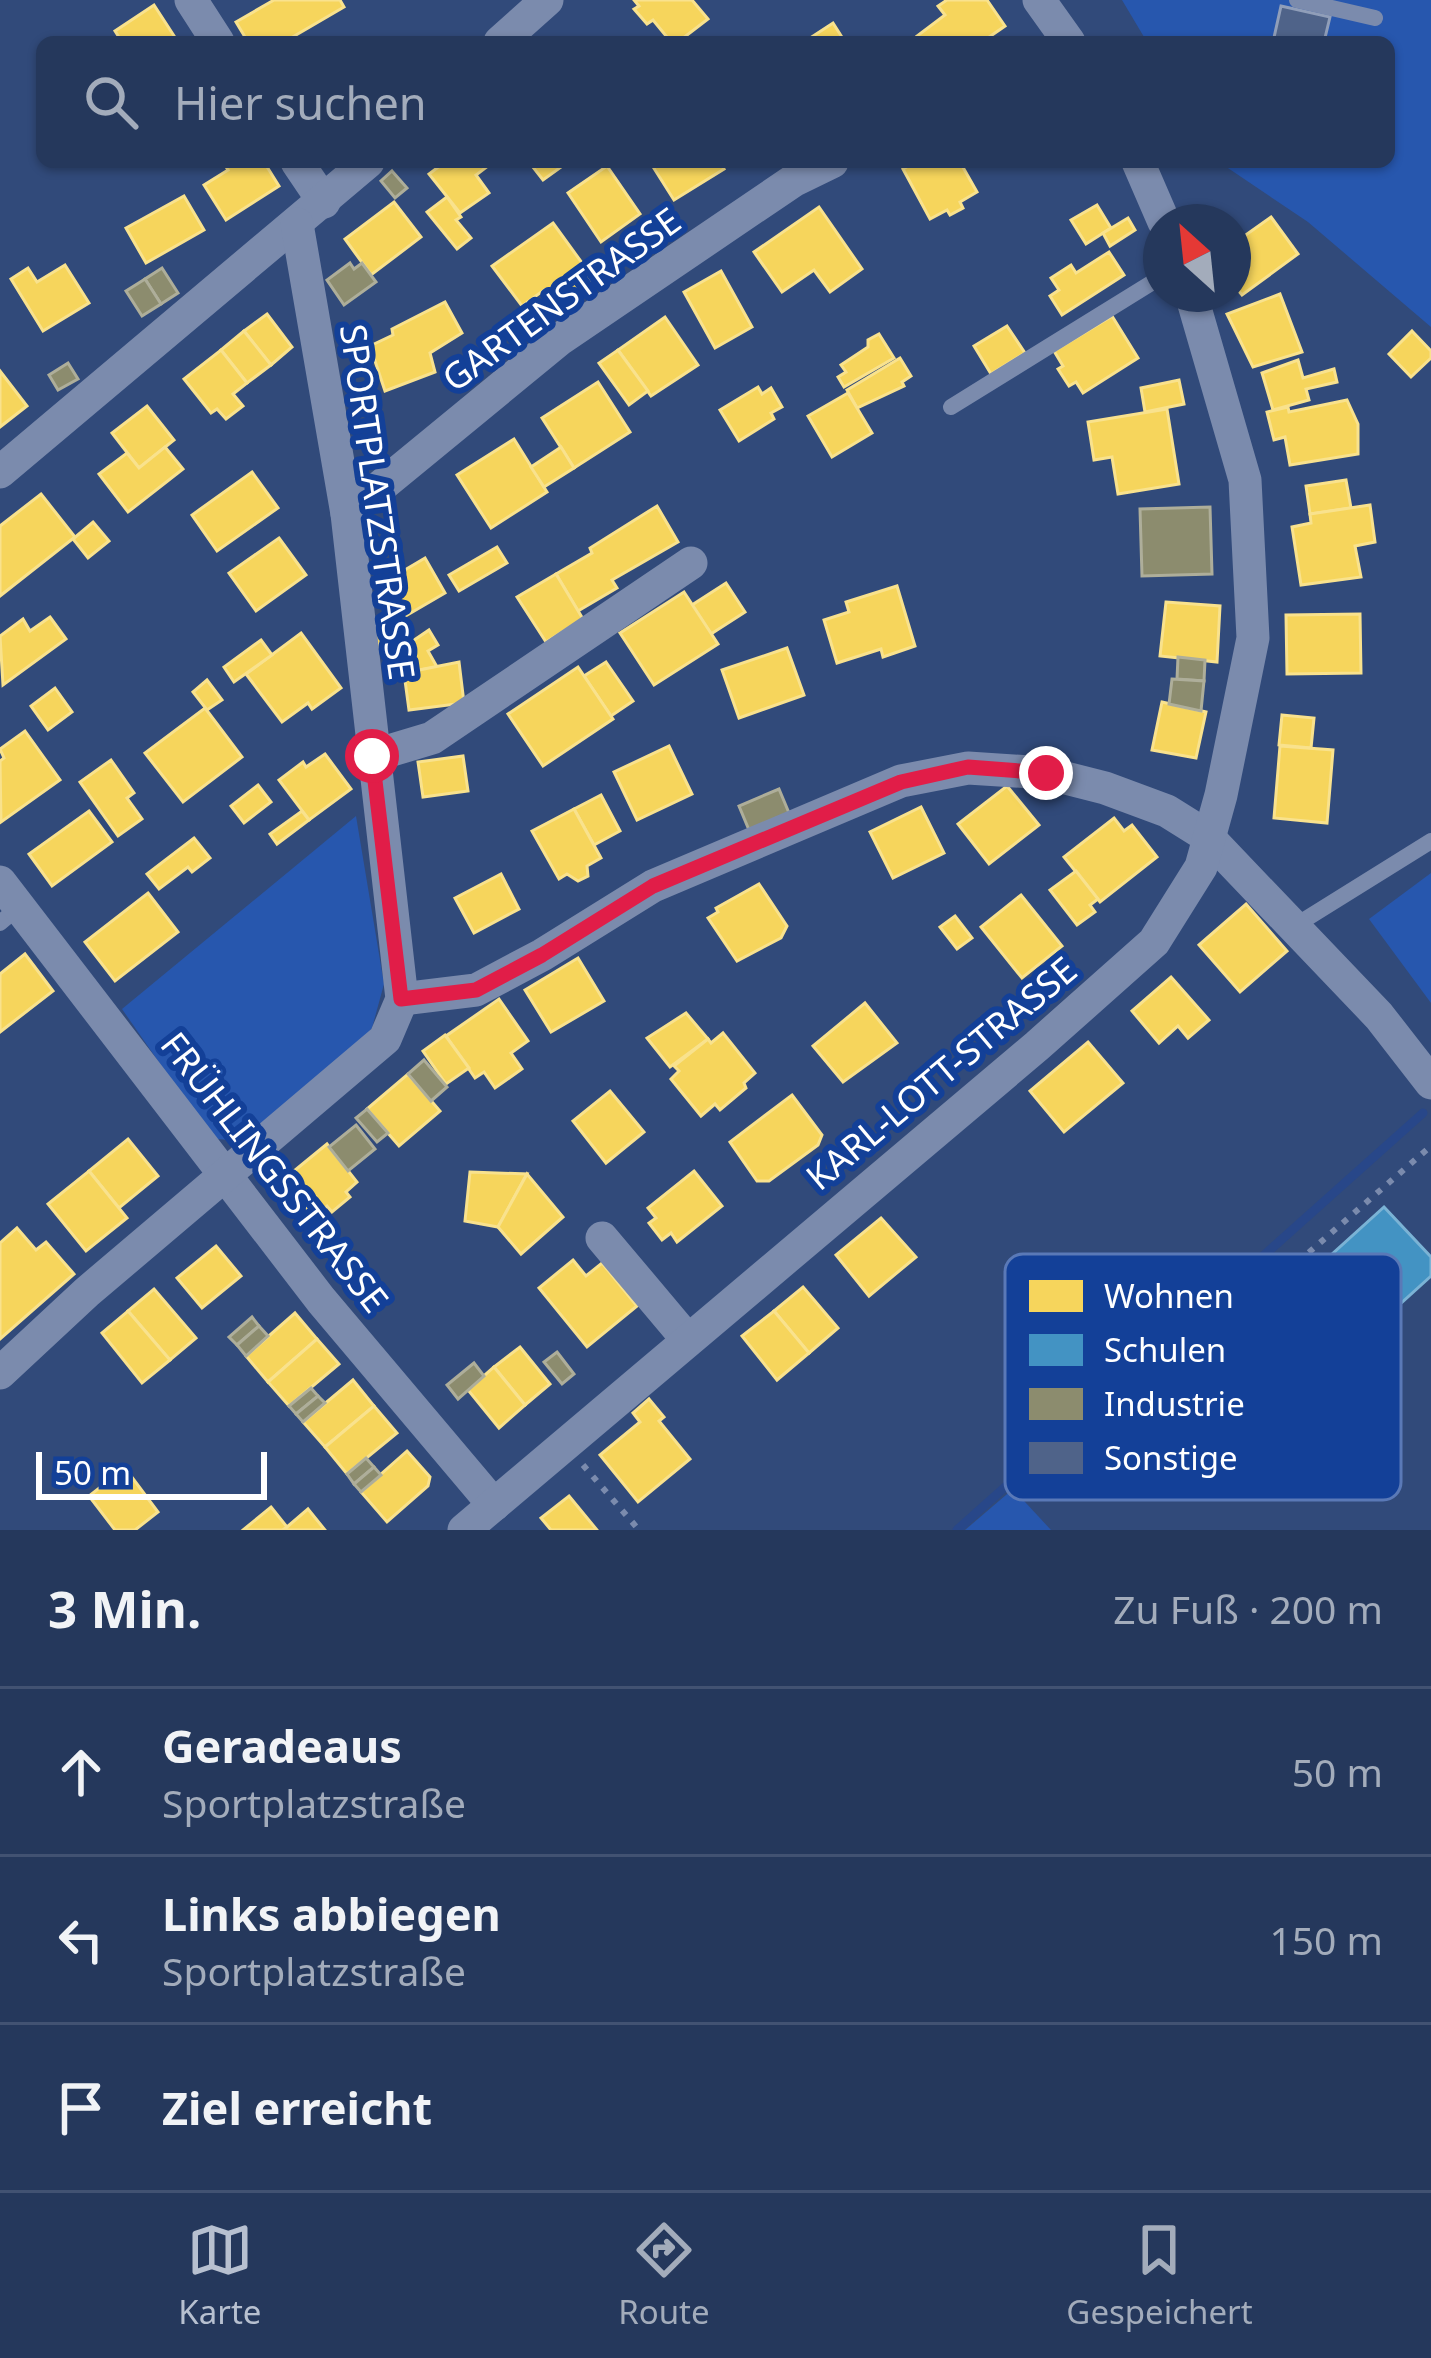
<!DOCTYPE html>
<html lang="de">
<head>
<meta charset="utf-8">
<style>
  body { margin:0; font-family:"Noto Sans",sans-serif; background:#314365; color:#f1f3f6 }
  .compass { position:absolute; left:1143px; top:204px; width:108px; height:108px; border-radius:50%; background:#25385c; box-shadow:0 3px 9px #0004; rotate:333deg }
  .scale { position:absolute; left:36px; bottom:30px; width:231px; box-sizing:border-box; padding-left:12px; border:6px solid #fff; border-top:0; font-size:33px; line-height:42px; white-space:nowrap; color:#fff; -webkit-text-stroke:9px #134098; paint-order:stroke }
  .stop { position:absolute; width:36px; height:36px; margin:-27px; border:9px solid #e11d48; border-radius:50%; background:#fff }
  .stop.end { background:#e11d48; border-color:#fff; box-shadow:0 3px 12px #0008 }
  .list { margin:0; padding:0; list-style:none }
  h2 { display:flex; justify-content:space-between; align-items:center; height:156px; margin:0; padding:0 48px; font-size:51px }
  h2 small { font-size:39px; font-weight:400; color:#a3acbb }
  .list li { display:grid; grid-template-columns:78px 1fr auto; gap:36px; align-items:center; box-sizing:border-box; height:168px; padding:0 48px; border-top:3px solid #425272 }
  .list b { display:block; font-size:45px; white-space:nowrap }
  .list p { margin:0; font-size:39px; white-space:nowrap; color:#a3acbb }
  .list em { font-size:39px; font-style:normal; color:#a3acbb }
  .icon { flex:none; width:66px; height:66px; fill:none; stroke:currentColor; stroke-width:2; stroke-linecap:round; stroke-linejoin:round }
  .map { position:relative; flex:none; width:1431px; height:1530px; overflow:hidden }
  .search { position:absolute; background:#25385c; box-shadow:0 3px 9px #0004; left:36px; right:36px; top:36px; height:132px; display:flex; align-items:center; gap:30px; box-sizing:border-box; padding:0 42px; border-radius:18px; color:#a3acbb; font-size:45px }
  .sheet { height:660px; background:#25385c }
  nav { display:flex; justify-content:space-around; align-items:center; box-sizing:border-box; height:168px; border-top:3px solid #425272; background:#25385c; font-size:33px; color:#a3acbb }
  nav a { display:grid; justify-items:center; gap:6px }
  nav .on { color:#b7c0d0 }
  .map>svg:first-child { display:block }
</style>
</head>
<body>
<div class="map">
<svg width="1431" height="1530" viewBox="0 0 1431 1530">
  <rect width="100%" height="100%" fill="#314a7a"/>
  <g fill="#2757ae">
    <polygon points="1122,0 1431,0 1431,327 1308,222 1219,162 1389,162 1389,42 1147,42"/>
    <polygon points="356,816 384,984 372,1028 362,1043 249,1142 218,1139 206,1130 122,1009"/>
    <polygon points="1431,873 1431,1003 1369,919"/>
    <polygon points="1013,1489 1051,1530 965,1530"/>
  </g>
  <g fill="#f6d55c" stroke="#f9e28d" stroke-width="3">
    <polygon points="274,0 340,0 344,7 284,42 248,42 236,22"/>
    <polygon points="634,0 692,0 708,19 678,42 671,42 653,20 647,24 634,9 639,6"/>
    <polygon points="947,0 987,0 1005,26 982,42 921,42 917,36 945,15 938,6"/>
    <polygon points="154,5 178,42 122,42 115,31"/>
    <polygon points="833,23 845,42 804,42"/>
    <polygon points="223,162 264,162 279,186 226,220 204,185 228,170"/>
    <polygon points="445,162 485,162 488,166 476,175 489,193 460,213 429,174"/>
    <polygon points="529,162 568,162 543,180"/>
    <polygon points="650,162 719,162 724,169 674,200"/>
    <polygon points="916,162 960,162 977,192 960,202 963,208 950,215 947,210 930,219 903,169"/>
    <polygon points="607,166 640,214 601,242 568,193"/>
    <polygon points="184,196 204,230 146,263 126,228"/>
    <polygon points="447,197 461,217 456,220 471,238 457,249 427,212"/>
    <polygon points="394,202 421,237 371,275 345,239"/>
    <polygon points="1097,205 1111,228 1086,244 1071,220"/>
    <polygon points="819,207 862,269 830,292 814,270 782,292 754,252"/>
    <polygon points="1271,217 1298,254 1242,295 1233,284 1233,244"/>
    <polygon points="1128,218 1135,230 1110,246 1103,233"/>
    <polygon points="553,223 593,278 555,306 544,290 522,306 492,266"/>
    <polygon points="1109,252 1124,275 1062,315 1050,296 1059,290 1051,278 1071,265 1076,273"/>
    <polygon points="65,265 89,303 43,331 11,279 28,268 37,282"/>
    <polygon points="721,271 752,327 715,348 684,292"/>
    <polygon points="1280,294 1302,352 1253,367 1227,314"/>
    <polygon points="445,302 462,333 430,353 435,372 385,391 370,346 393,335 392,329"/>
    <polygon points="267,314 292,347 271,365 244,331"/>
    <polygon points="1112,316 1138,358 1083,393 1076,382 1069,386 1058,369 1063,366 1054,351"/>
    <polygon points="665,317 698,365 651,396 618,350"/>
    <polygon points="1007,326 1025,353 991,374 974,346"/>
    <polygon points="244,331 271,365 247,383 221,350"/>
    <polygon points="1412,331 1431,351 1431,358 1411,377 1389,354"/>
    <polygon points="879,334 894,358 844,387 838,377 846,372 841,365 868,347 868,340"/>
    <polygon points="221,350 247,383 233,394 243,406 226,419 217,409 211,413 184,379"/>
    <polygon points="618,350 648,391 629,405 599,363"/>
    <polygon points="900,358 911,376 902,382 904,386 857,408 847,390"/>
    <polygon points="1298,360 1303,378 1334,369 1337,382 1306,389 1309,400 1273,410 1262,373"/>
    <polygon points="0,371 27,406 0,427"/>
    <polygon points="1179,380 1184,404 1145,412 1141,388"/>
    <polygon points="598,382 630,432 574,468 542,418"/>
    <polygon points="758,387 762,394 771,388 782,407 771,413 774,419 739,441 720,410"/>
    <polygon points="848,393 872,433 832,457 808,416"/>
    <polygon points="1347,400 1358,424 1358,454 1290,465 1285,437 1274,440 1267,412 1288,407 1289,412"/>
    <polygon points="147,406 174,440 139,468 112,433"/>
    <polygon points="1167,409 1179,484 1118,494 1112,457 1094,460 1088,422"/>
    <polygon points="514,439 547,492 491,528 457,475"/>
    <polygon points="165,447 183,469 128,512 99,474 127,453 139,468"/>
    <polygon points="561,447 574,468 544,487 531,467"/>
    <polygon points="252,472 278,508 217,551 192,515"/>
    <polygon points="1346,480 1351,508 1310,514 1306,486"/>
    <polygon points="41,494 75,537 0,596 0,526"/>
    <polygon points="1370,505 1375,542 1355,546 1361,577 1301,585 1292,527 1311,523 1310,514"/>
    <polygon points="657,506 678,542 612,580 617,588 578,611 556,574 592,553 590,548"/>
    <polygon points="93,522 109,541 88,558 73,539"/>
    <polygon points="279,538 306,575 256,611 229,573"/>
    <polygon points="497,547 507,563 459,591 449,575"/>
    <polygon points="425,558 445,593 397,621 376,587"/>
    <polygon points="556,574 583,619 546,642 517,597"/>
    <polygon points="726,583 745,612 711,634 692,605"/>
    <polygon points="897,586 915,646 883,657 881,649 837,663 824,620 849,612 846,602"/>
    <polygon points="684,592 718,644 654,685 620,633"/>
    <polygon points="1166,602 1220,606 1217,662 1160,656"/>
    <polygon points="1360,614 1361,673 1287,674 1286,615"/>
    <polygon points="393,616 403,634 379,647 370,629"/>
    <polygon points="50,617 66,639 3,685 0,636 23,619 30,631"/>
    <polygon points="429,630 438,645 428,651 437,667 414,671 401,649"/>
    <polygon points="301,633 341,688 312,709 308,703 282,722 246,674"/>
    <polygon points="261,640 272,655 234,682 224,667"/>
    <polygon points="787,648 804,695 739,718 722,670"/>
    <polygon points="459,662 464,703 409,710 404,673"/>
    <polygon points="606,662 633,701 611,716 584,676"/>
    <polygon points="578,667 613,719 543,766 508,714"/>
    <polygon points="207,680 222,700 207,710 193,692"/>
    <polygon points="55,688 72,712 48,730 31,706"/>
    <polygon points="1162,702 1206,712 1196,758 1152,750"/>
    <polygon points="205,708 242,757 183,802 145,753"/>
    <polygon points="1282,715 1314,718 1311,748 1279,745"/>
    <polygon points="25,731 60,780 1,822 0,761 4,758 0,749"/>
    <polygon points="669,746 692,794 637,820 614,772"/>
    <polygon points="1280,746 1333,750 1327,823 1274,818"/>
    <polygon points="325,754 351,789 309,820 279,780 303,762 306,767"/>
    <polygon points="463,756 468,791 423,797 418,762"/>
    <polygon points="111,760 134,793 127,798 142,819 118,836 80,782"/>
    <polygon points="258,785 271,802 244,823 231,806"/>
    <polygon points="1007,786 1039,825 989,864 958,824"/>
    <polygon points="601,795 620,831 594,845 574,809"/>
    <polygon points="921,807 944,853 893,878 870,832"/>
    <polygon points="574,809 601,858 587,866 588,876 578,881 567,874 559,879 532,831"/>
    <polygon points="89,811 112,842 52,886 29,854"/>
    <polygon points="302,811 309,820 277,844 270,834"/>
    <polygon points="1114,818 1124,831 1132,825 1157,857 1100,902 1064,857"/>
    <polygon points="194,838 210,858 192,872 188,867 159,889 147,874"/>
    <polygon points="1076,871 1098,899 1090,905 1095,912 1077,925 1050,890"/>
    <polygon points="501,874 519,909 474,933 455,898"/>
    <polygon points="759,884 787,926 781,938 737,961 708,918 718,912 716,908"/>
    <polygon points="148,893 178,932 115,981 85,942"/>
    <polygon points="1021,895 1062,946 1022,978 981,927"/>
    <polygon points="1246,904 1287,951 1240,992 1199,945"/>
    <polygon points="955,916 972,938 957,949 940,927"/>
    <polygon points="25,954 53,991 0,1032 0,974"/>
    <polygon points="578,958 604,1001 551,1032 525,990"/>
    <polygon points="1171,977 1209,1020 1188,1038 1178,1026 1159,1043 1132,1011"/>
    <polygon points="499,999 528,1041 511,1053 522,1069 495,1088 484,1072 475,1078 446,1036"/>
    <polygon points="865,1003 897,1043 843,1082 813,1046"/>
    <polygon points="686,1013 708,1039 670,1067 647,1038"/>
    <polygon points="723,1033 755,1073 744,1083 746,1088 720,1110 715,1104 701,1116 671,1079 679,1071 674,1066 708,1039 711,1043"/>
    <polygon points="445,1035 469,1068 446,1084 423,1051"/>
    <polygon points="1088,1042 1123,1083 1064,1132 1030,1091"/>
    <polygon points="408,1074 440,1111 399,1146 367,1109"/>
    <polygon points="610,1091 644,1132 606,1163 573,1121"/>
    <polygon points="792,1095 822,1135 818,1145 769,1181 757,1181 730,1142"/>
    <polygon points="128,1139 158,1176 119,1208 89,1171"/>
    <polygon points="327,1144 357,1182 346,1192 350,1197 332,1212 327,1206 314,1217 283,1180"/>
    <polygon points="89,1171 127,1218 86,1251 48,1204"/>
    <polygon points="694,1171 722,1206 677,1242 671,1233 662,1240 649,1223 656,1218 648,1208"/>
    <polygon points="470,1172 527,1174 498,1227 465,1221"/>
    <polygon points="527,1174 563,1217 521,1254 498,1227"/>
    <polygon points="881,1218 916,1257 869,1296 836,1255"/>
    <polygon points="17,1228 36,1250 46,1242 74,1274 0,1339 0,1243"/>
    <polygon points="216,1246 241,1276 202,1308 177,1278"/>
    <polygon points="573,1260 586,1276 602,1263 637,1306 587,1347 539,1288"/>
    <polygon points="803,1287 838,1328 809,1353 774,1311"/>
    <polygon points="154,1289 196,1338 170,1360 128,1311"/>
    <polygon points="128,1311 170,1360 142,1383 102,1333"/>
    <polygon points="774,1311 809,1353 777,1380 742,1336"/>
    <polygon points="295,1313 317,1339 268,1382 246,1356"/>
    <polygon points="317,1339 339,1364 289,1406 268,1382"/>
    <polygon points="520,1347 550,1384 525,1405 494,1367"/>
    <polygon points="494,1367 525,1405 499,1428 468,1390"/>
    <polygon points="353,1380 374,1406 325,1447 303,1422"/>
    <polygon points="649,1399 664,1417 659,1421 690,1459 638,1502 600,1455 640,1422 633,1413"/>
    <polygon points="374,1406 397,1433 347,1474 325,1447"/>
    <polygon points="407,1451 430,1477 428,1486 387,1522 361,1492"/>
    <polygon points="125,1468 158,1512 135,1530 115,1530 89,1496"/>
    <polygon points="569,1496 597,1530 551,1530 541,1518"/>
    <polygon points="271,1507 287,1527 283,1530 243,1530"/>
    <polygon points="308,1509 325,1530 283,1530 287,1527"/>
  </g>
  <polygon fill="#4393c3" stroke="#7bb3d5" stroke-width="3" points="1384,1207 1431,1257 1431,1276 1196,1489 1140,1428"/>
  <g fill="#8c8c6e" stroke="#aeae9a" stroke-width="3">
    <polygon points="392,171 407,188 395,198 381,181"/>
    <polygon points="350,263 354,269 362,263 376,282 344,305 327,280"/>
    <polygon points="162,268 178,293 161,304 145,279"/>
    <polygon points="145,279 161,304 142,316 126,291"/>
    <polygon points="68,363 78,379 58,390 49,375"/>
    <polygon points="1210,507 1212,574 1142,576 1140,509"/>
    <polygon points="1178,657 1205,660 1204,681 1177,679"/>
    <polygon points="1172,679 1204,681 1201,711 1169,704"/>
    <polygon points="779,789 789,813 749,830 739,806"/>
    <polygon points="424,1060 447,1087 431,1101 408,1074"/>
    <polygon points="367,1109 388,1133 377,1142 356,1118"/>
    <polygon points="356,1125 375,1149 348,1171 329,1147"/>
    <polygon points="252,1317 259,1326 237,1345 229,1337"/>
    <polygon points="259,1326 268,1336 246,1356 237,1345"/>
    <polygon points="557,1352 574,1374 562,1384 544,1362"/>
    <polygon points="474,1363 484,1376 458,1399 447,1385"/>
    <polygon points="311,1388 318,1396 296,1414 289,1406"/>
    <polygon points="318,1396 325,1403 303,1422 296,1414"/>
    <polygon points="366,1458 374,1467 354,1484 347,1474"/>
    <polygon points="374,1467 381,1475 361,1492 354,1484"/>
  </g>
  <g fill="none" stroke-linecap="round" stroke-linejoin="round">
    <polyline stroke="#284789" stroke-width="9" points="957,1530 1423,1113"/>
  </g>
  <polygon fill="#4f6389" stroke="#909eb9" stroke-width="3" points="1281,6 1330,17 1324,42 1273,42"/>
  <g fill="none" stroke-linecap="round" stroke-linejoin="round">
    <g stroke="#7b8bad" stroke-width="6" stroke-dasharray="6 9" stroke-linecap="butt">
      <polyline points="1310,1274 1299,1261 1431,1146"/>
      <polyline points="583,1465 639,1530"/>
    </g>
    <g stroke="#7b8bad" stroke-width="16">
      <polyline points="1297,0 1375,18"/>
      <polyline points="951,407 1161,277"/>
      <polyline points="0,923 19,907"/>
      <polyline points="1293,927 1431,841"/>
    </g>
    <g stroke="#7b8bad" stroke-width="33">
      <polyline points="191,0 218,42"/>
      <polyline points="1039,0 1069,42"/>
      <polyline points="500,42 547,0"/>
      <polyline points="297,162 324,202"/>
      <polyline points="1138,162 1164,222"/>
      <polyline points="0,472 368,162"/>
      <polyline points="347,514 560,339 793,181 832,162"/>
      <polyline points="372,756 432,738 691,563"/>
      <polyline points="0,882 321,1300 494,1505"/>
      <polyline points="402,999 476,990 542,955 653,886 901,781 968,768 1046,773 1105,788 1167,811 1207,836 1379,1016 1431,1083"/>
      <polyline points="602,1238 687,1339"/>
      <polyline points="0,1373 87,1292 385,1039 402,999 347,514 297,224"/>
      <polyline points="464,1530 1037,1046 1154,942 1201,867 1221,795 1253,638 1245,480 1191,294"/>
    </g>
  </g>
  <g fill="none" stroke-linecap="round" stroke-linejoin="round">
    <polyline stroke="#e11d48" stroke-width="15" points="372,756 401,999 476,990 542,955 653,886 901,782 968,767 1046,773"/>
  </g>
  <g text-anchor="middle" dominant-baseline="central" stroke-width="12" stroke-linejoin="round" paint-order="stroke">
    <g font-size="36" fill="#fff" stroke="#134098">
      <text transform="translate(561 299) rotate(-36)">GARTENSTRASSE</text>
      <text transform="translate(378 502) rotate(82)">SPORTPLATZSTRASSE</text>
      <text transform="translate(941 1073) rotate(-40)">KARL-LOTT-STRASSE</text>
      <text transform="translate(275 1172) rotate(52)">FRÜHLINGSSTRASSE</text>
    </g>
  </g>
  <rect x="1005" y="1254" width="396" height="246" rx="18" fill="#134098" stroke="#5a79b7" stroke-width="3"/>
  <rect x="1029" y="1280" width="54" height="32" fill="#f6d55c"/>
  <rect x="1029" y="1334" width="54" height="32" fill="#4393c3"/>
  <rect x="1029" y="1388" width="54" height="32" fill="#8c8c6e"/>
  <rect x="1029" y="1442" width="54" height="32" fill="#4f6389"/>
  <g font-size="33" fill="#fff">
    <text x="1104" y="1308">Wohnen</text>
    <text x="1104" y="1362">Schulen</text>
    <text x="1104" y="1416">Industrie</text>
    <text x="1104" y="1470">Sonstige</text>
  </g>
</svg>
<svg class="compass" viewBox="-18 -18 36 36"><path d="M0-13l5 13h-10z" fill="#e53935"/><path d="M0 13l5-13h-10z" fill="#a3acbb"/></svg>
<div class="scale">50 m</div>
<div class="stop" style="left:372px;top:756px"></div>
<div class="stop end" style="left:1046px;top:773px"></div>
<div class="search"><svg class="icon" aria-label="search" viewBox="0 0 24 24"><circle cx="10" cy="10" r="6"/><path d="M15 15l6 6"/></svg>Hier suchen</div>
</div>
<section class="sheet">
<h2>3 Min.<small>Zu Fuß · 200 m</small></h2>
<ul class="list">
<li><svg class="icon" aria-label="ahead" viewBox="0 0 24 24"><path d="M12 20V5M6 11l6-6 6 6"/></svg><div><b>Geradeaus</b><p>Sportplatzstraße</p></div><em>50 m</em></li>
<li><svg class="icon" aria-label="left" viewBox="0 0 24 24"><path d="M17 20v-9H6M10 6l-5 5 5 5"/></svg><div><b>Links abbiegen</b><p>Sportplatzstraße</p></div><em>150 m</em></li>
<li><svg class="icon" aria-label="arrive" viewBox="0 0 24 24"><path d="M6 21V4h12l-3 4 3 4H6"/></svg><div><b>Ziel erreicht</b></div></li>
</ul>
</section>
<nav>
<a class="on"><svg class="icon" aria-label="map" viewBox="0 0 24 24"><path d="M3 6l6-2 6 2 6-2v14l-6 2-6-2-6 2zM9 4v14M15 6v14"/></svg>Karte</a>
<a><svg class="icon" aria-label="directions" viewBox="0 0 24 24"><path d="M12 3l9 9-9 9-9-9zM9 14v-3h6M13 9l2 2-2 2"/></svg>Route</a>
<a><svg class="icon" aria-label="saved" viewBox="0 0 24 24"><path d="M7 4h10v16l-5-4-5 4z"/></svg>Gespeichert</a>
</nav>
</body>
</html>
